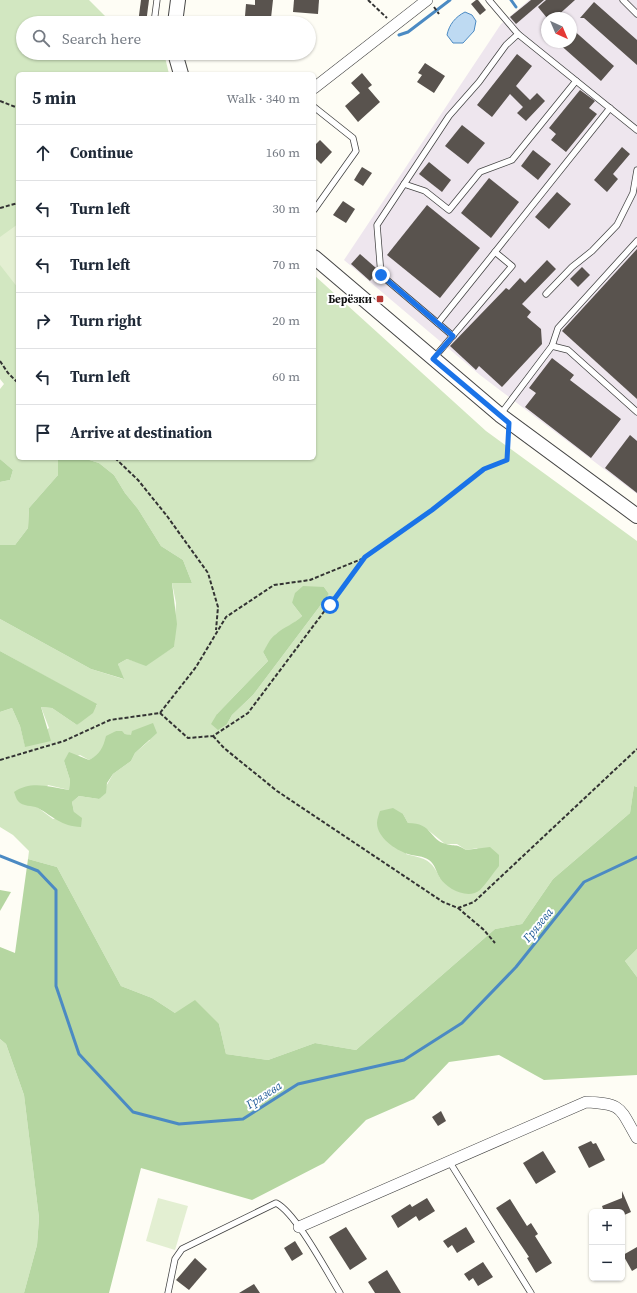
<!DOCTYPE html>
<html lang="en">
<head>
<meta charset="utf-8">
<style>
  body { margin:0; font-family:"Source Serif 4",serif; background:#f6f6f7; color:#1f2937 }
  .controls { position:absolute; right:12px; bottom:12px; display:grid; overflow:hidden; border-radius:6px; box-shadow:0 1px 3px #0004 }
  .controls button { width:36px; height:36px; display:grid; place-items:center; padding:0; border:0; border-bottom:1px solid #e0e1e3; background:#fff; color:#1f2937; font:20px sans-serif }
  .compass { position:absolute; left:541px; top:12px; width:36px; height:36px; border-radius:50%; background:#fff; box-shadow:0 1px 3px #0004; rotate:136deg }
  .stop { position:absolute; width:12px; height:12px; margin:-9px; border:3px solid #1a73e8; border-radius:50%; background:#fff }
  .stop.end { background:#1a73e8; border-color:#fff; box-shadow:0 1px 4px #0008 }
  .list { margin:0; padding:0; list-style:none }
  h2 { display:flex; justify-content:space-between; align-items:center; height:52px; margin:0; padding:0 16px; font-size:17px }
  h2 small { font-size:13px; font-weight:400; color:#747a83 }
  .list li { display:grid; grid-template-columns:26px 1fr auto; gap:12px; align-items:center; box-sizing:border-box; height:56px; padding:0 16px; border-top:1px solid #e0e1e3 }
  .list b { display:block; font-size:15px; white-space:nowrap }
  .list em { font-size:13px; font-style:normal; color:#747a83 }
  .icon { flex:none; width:22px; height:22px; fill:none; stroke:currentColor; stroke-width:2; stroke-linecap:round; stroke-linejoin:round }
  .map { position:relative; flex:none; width:637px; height:1293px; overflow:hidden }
  .search { position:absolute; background:#fff; box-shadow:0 1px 3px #0004; left:16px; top:16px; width:300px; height:44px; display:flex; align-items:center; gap:10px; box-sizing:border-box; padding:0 14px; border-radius:22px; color:#747a83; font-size:15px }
  .panel { position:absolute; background:#fff; box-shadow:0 1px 3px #0004; left:16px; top:72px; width:300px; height:388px; border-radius:6px }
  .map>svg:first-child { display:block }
</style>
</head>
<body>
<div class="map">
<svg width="637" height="1293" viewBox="0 0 637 1293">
  <rect width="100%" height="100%" fill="#fefdf5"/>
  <path fill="#eee6ee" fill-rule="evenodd" d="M 529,0 L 637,0 L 637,494 L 480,375 L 344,260 L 501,24 ZM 547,18 L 571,18 L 571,42 L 547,42 Z"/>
  <g fill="#d2e7c1" fill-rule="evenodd">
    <polygon points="0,0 89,0 112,23 23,23 23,53 164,53 169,74 18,74 18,458 58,458 58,475 29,508 28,528 15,545 0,545 0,482 10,480 13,470 0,459 0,389 4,384 0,379"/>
    <path d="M 314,275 L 486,431 L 637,541 L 637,787 L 634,786 L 630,813 L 553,879 L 522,924 L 495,929 L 356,1050 L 315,1043 L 268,1060 L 226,1054 L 219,1024 L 175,1013 L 152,998 L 121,986 L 57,867 L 28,859 L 29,851 L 13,835 L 0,827 L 0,712 L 12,708 L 20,726 L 25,746 L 49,728 L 41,707 L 52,708 L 77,725 L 97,705 L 0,651 L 0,619 L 91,669 L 123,679 L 118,664 L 127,659 L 146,665 L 174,647 L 176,603 L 172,583 L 192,583 L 183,560 L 161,546 L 138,509 L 125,493 L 114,475 L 99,463 L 83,458 L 314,458 ZM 313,587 L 324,587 L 329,594 L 253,695 L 232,715 L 227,724 L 217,714 L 268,661 L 263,652 L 276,634 L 294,623 L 302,616 L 292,603 ZM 116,731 L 121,731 L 125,734 L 150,740 L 135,753 L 131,761 L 113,774 L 99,799 L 79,796 L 72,802 L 74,812 L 53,819 L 37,807 L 48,785 L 69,790 L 70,780 L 64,761 L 80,755 L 89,760 L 98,755 ZM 403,814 L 408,823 L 428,830 L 445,844 L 457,844 L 466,850 L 478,848 L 440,878 C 431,859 426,859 406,854 Z"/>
    <polygon points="637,949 637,977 625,961"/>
    <polygon points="0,1039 6,1044 24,1095 39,1218 37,1245 24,1293 0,1293"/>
  </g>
  <g fill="#b5d6a1">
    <polygon points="58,458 83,458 99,463 114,475 125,493 138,509 161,546 183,560 192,583 172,583 177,624 174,647 146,666 127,659 118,664 124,679 91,669 0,619 0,545 15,545 28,528 29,508 58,475"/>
    <polygon points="0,459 13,470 10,480 0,482"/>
    <path d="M 303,586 L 324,587 L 329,594 L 253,695 L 232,715 L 227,724 L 218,730 L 211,724 L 217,714 L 268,661 L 263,652 C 267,646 270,638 276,634 C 284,627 294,624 302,616 L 292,603 L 295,593 Z"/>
    <polygon points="0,651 97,704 93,713 77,725 52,708 41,707 51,741 25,747 20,726 12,708 0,712"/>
    <path d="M 153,723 L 157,733 L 135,753 L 131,761 L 113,774 L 107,783 L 106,793 L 99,799 L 79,796 L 72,802 L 74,812 L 82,818 L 81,827 C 61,826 54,817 38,808 C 32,805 23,807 18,801 C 16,799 15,794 14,792 C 31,780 50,787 69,790 L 70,780 L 64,761 L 69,752 L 89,760 C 100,754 103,748 106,736 L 116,731 L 122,731 L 125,734 L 131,735 L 132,731 Z"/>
    <polygon points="634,786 637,787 637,949 625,961 637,977 637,1075 544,1080 499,1055 449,1062 414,1099 366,1120 324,1163 252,1200 141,1168 109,1293 24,1293 37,1245 39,1218 24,1095 6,1044 0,1039 0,947 15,953 28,859 57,867 121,986 152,998 175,1013 195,1000 219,1024 226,1054 268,1060 315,1043 356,1050 495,929 522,924 553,879 630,813"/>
    <path d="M 393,808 L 403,814 L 408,823 C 433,823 429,840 446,844 C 457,847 454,843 466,850 L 490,847 L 499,855 L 499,866 C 493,873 487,883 480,890 C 468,900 447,889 440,878 C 436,872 435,864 429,860 C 424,856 414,856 408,854 C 395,850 377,837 377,823 C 377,819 379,814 380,811 Z"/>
    <polygon points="0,890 11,892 0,911"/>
  </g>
  <g fill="#e3efd2">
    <polygon points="18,224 18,288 0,265 0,237"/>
    <polygon points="158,1198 188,1206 175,1250 146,1241"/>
  </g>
  <path fill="#bedaf2" stroke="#4b8ac3" d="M 465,12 L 472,15 L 476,21 L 474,31 L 463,43 L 453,43 L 447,35 C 449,25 455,17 465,12 Z"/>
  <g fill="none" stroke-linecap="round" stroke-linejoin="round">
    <g stroke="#4b8ac3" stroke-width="3">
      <polyline points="511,0 516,7"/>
      <polyline points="399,35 408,32 450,0"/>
      <polyline points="0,856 38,871 56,890 56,986 79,1054 133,1112 179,1124 243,1119 298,1084 404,1060 462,1023 516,967 584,882 637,857"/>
    </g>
  </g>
  <g fill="#59534e">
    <polygon points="141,0 149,0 146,23 138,23"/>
    <polygon points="255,0 273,0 271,18 245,16 246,4 255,5"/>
    <polygon points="294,0 319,0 318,14 293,12"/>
    <polygon points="476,0 478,0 486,10 480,15 471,4"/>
    <polygon points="531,0 544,0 516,24 510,17"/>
    <polygon points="546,0 575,0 555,18 547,18 538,7"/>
    <polygon points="594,2 637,40 637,65 584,18 580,18"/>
    <polygon points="571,28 614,66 601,81 557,42 571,42"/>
    <polygon points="517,54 532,66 516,86 530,100 537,93 545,101 526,121 517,113 523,107 510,94 492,117 477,105"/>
    <polygon points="425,63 445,76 434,93 417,82 422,75 418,73"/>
    <polygon points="362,73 372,85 368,88 380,102 358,122 345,106 360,93 351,83"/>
    <polygon points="580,90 595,101 589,108 597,114 566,152 551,140 556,134 549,128"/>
    <polygon points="462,125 485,143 468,164 445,146"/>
    <polygon points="320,140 332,152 321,164 314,157 314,146"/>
    <polygon points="622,147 630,154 613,174 618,179 607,192 594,180"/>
    <polygon points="533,150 551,164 538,180 521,166"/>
    <polygon points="429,162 451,180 442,192 419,174"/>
    <polygon points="362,167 372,173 363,186 354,180"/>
    <polygon points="489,178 519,202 491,238 461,213"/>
    <polygon points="557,192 571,204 549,229 535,217"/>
    <polygon points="343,201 355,209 346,223 333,215"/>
    <polygon points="427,205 480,248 440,298 387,255"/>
    <polygon points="637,249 637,399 562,331"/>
    <polygon points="360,254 376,268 377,273 370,281 351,264"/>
    <polygon points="547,260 556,269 522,304 531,312 527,317 541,329 542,344 502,387 479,366 476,370 450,346 506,288 509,290 520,278 525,283"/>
    <polygon points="582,267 590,275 578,287 570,279"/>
    <polygon points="552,358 574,375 570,380 621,419 591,458 525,407 536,393 529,388"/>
    <polygon points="630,435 637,441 637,493 605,468"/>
    <polygon points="441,1111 446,1121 438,1126 432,1117"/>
    <polygon points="591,1141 593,1144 596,1143 605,1160 589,1168 578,1147"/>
    <polygon points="543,1151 556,1172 536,1184 523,1163"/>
    <polygon points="622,1191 631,1212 622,1216 622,1212 604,1212 602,1206 622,1198"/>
    <polygon points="427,1198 435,1211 419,1221 416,1216 398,1228 391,1216 410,1204 412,1207"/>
    <polygon points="510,1199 527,1226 531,1223 538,1234 535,1236 552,1263 536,1273 527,1258 529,1257 496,1208"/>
    <polygon points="346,1227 367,1259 350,1270 329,1237"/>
    <polygon points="466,1227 475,1242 457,1253 452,1245 448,1248 443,1241"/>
    <polygon points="295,1241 303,1254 292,1261 284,1248"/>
    <polygon points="637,1247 637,1268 632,1271 623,1255"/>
    <polygon points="195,1258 207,1269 189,1290 176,1280"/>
    <polygon points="483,1262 493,1277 478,1286 473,1278 469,1281 464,1274"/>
    <polygon points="387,1270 401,1293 375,1293 368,1282"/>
    <polygon points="254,1284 260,1293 239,1293"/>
  </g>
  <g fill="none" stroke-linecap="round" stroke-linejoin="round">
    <g stroke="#444" stroke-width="7">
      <g id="service">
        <polyline points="489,0 518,34 637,130"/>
        <polyline points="623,0 637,14"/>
        <polyline points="154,23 157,0"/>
        <polyline points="314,107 353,138 356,151 314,210"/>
        <polyline points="404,184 425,191 449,210 480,172 512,160 576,81"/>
        <polyline points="546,294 572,267 592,251 617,225 633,193 637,170"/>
        <polyline points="438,323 495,252"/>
        <polyline points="453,336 381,275 377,225 449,116 479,82 506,45 518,34"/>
        <polyline points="552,346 568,350 637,412"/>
        <polyline points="433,359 512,266 495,252 610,108"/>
        <polyline points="500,415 552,346 558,328 637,241"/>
        <polyline points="449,1161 531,1293"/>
        <path d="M 168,1293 L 175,1259 L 182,1249 L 276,1203 C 296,1213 327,1272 340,1293"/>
      </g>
    </g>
    <g stroke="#444" stroke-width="12">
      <g id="minor">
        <polyline points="314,88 427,0"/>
        <path d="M 299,1227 L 586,1102 C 623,1104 619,1107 637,1138"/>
      </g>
    </g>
    <g stroke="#444" stroke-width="16">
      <g id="tertiary">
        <polyline points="175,23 178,0"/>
        <polyline points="175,53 181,74"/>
        <polyline points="314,257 500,415 637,516"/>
      </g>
    </g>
    <g stroke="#333" stroke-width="2" stroke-dasharray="4 2" stroke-linecap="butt">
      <polyline points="368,0 387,18"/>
      <polyline points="434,7 439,14"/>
      <polyline points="0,101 18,108"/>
      <polyline points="0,208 18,203"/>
      <polyline points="0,361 8,373 18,383"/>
      <polyline points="115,458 138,480 167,516 208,573 218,607 216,630"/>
      <polyline points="160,713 188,738 213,736 248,713 365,557 432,510 484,469 507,460 509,436"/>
      <polyline points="213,736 224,748 277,791 443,902 458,908 474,902 637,749"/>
      <polyline points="0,760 64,741 110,720 160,713 196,667 226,617 274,585 310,580 364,558"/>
      <polyline points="458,908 484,930 495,943"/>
    </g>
    <use href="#service" stroke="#fff" stroke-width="5.5"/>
    <use href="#minor" stroke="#fff" stroke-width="11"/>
    <use href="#tertiary" stroke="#fff" stroke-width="14"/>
  </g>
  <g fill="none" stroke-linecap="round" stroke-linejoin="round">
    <polyline stroke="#1a73e8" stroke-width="5" points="330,605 365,557 432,510 484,469 507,460 509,423 433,359 453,336 381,275"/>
  </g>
  <rect fill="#b63733" stroke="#fff" stroke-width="1.5" x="376" y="295" width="8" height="8" rx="2"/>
  <g text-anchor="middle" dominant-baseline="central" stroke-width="4" stroke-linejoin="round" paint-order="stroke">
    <g font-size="11" font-weight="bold" fill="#111" stroke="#fff" text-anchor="end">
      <text x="372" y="299">Берёзки</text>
    </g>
    <g font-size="12" font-style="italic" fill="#235d99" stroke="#fff">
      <text transform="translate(538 925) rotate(-51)">Грязева</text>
      <text transform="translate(264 1095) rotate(-33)">Грязева</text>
    </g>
  </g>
</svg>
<div class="controls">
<button>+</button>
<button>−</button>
</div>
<svg class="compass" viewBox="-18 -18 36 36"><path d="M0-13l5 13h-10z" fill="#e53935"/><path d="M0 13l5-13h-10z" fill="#747a83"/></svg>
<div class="stop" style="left:330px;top:605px"></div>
<div class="stop end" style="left:381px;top:275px"></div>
<div class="search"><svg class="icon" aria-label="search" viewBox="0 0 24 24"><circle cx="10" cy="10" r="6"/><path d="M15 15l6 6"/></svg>Search here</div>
<section class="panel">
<h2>5 min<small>Walk · 340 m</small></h2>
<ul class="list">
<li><svg class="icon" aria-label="ahead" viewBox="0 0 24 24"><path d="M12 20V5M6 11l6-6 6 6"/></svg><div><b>Continue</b></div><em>160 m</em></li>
<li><svg class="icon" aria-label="left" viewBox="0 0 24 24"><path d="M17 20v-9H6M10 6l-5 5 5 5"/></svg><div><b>Turn left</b></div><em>30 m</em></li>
<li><svg class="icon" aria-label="left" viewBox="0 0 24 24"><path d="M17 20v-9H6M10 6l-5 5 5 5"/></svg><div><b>Turn left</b></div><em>70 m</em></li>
<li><svg class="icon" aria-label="right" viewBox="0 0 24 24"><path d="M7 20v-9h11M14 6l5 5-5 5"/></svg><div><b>Turn right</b></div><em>20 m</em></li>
<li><svg class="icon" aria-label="left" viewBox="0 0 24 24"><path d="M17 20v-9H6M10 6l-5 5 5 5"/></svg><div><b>Turn left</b></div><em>60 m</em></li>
<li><svg class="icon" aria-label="arrive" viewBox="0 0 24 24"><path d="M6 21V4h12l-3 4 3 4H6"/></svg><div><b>Arrive at destination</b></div></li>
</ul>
</section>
</div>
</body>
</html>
